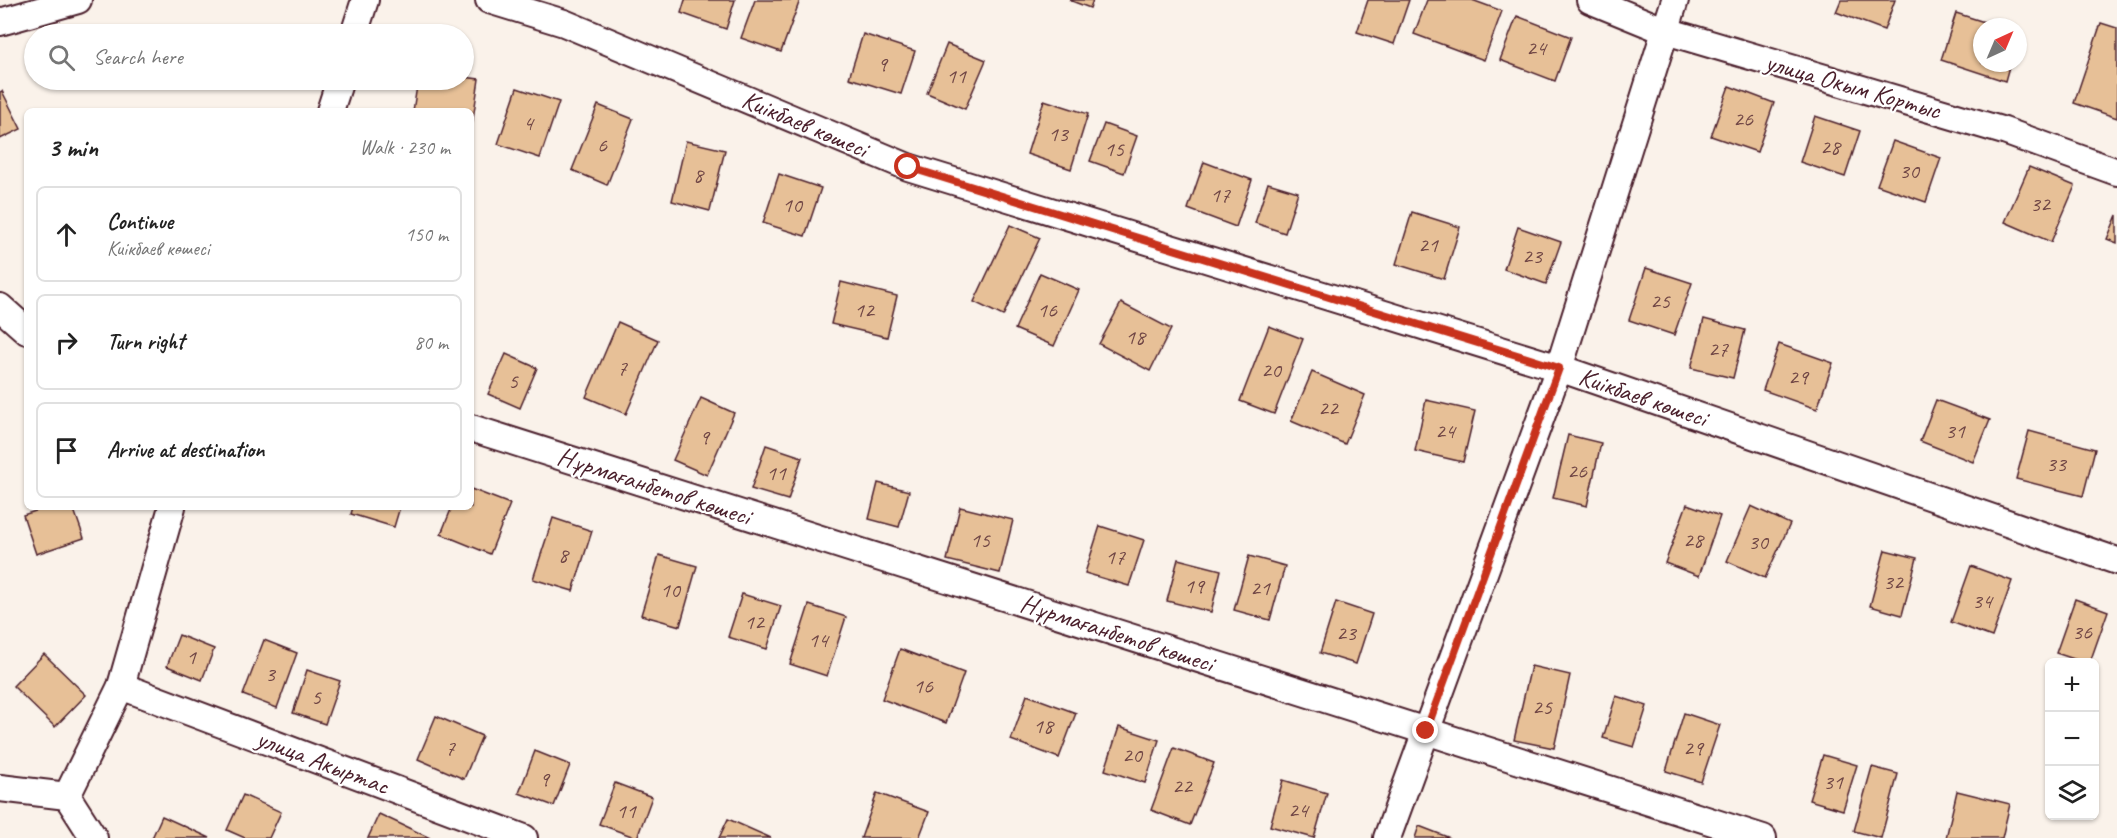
<!DOCTYPE html>
<html lang="en">
<head>
<meta charset="utf-8">
<style>
  body { margin:0; font-family:Caveat,sans-serif; background:#f6f6f6; color:#222 }
  .controls { position:absolute; right:18px; bottom:18px; display:grid; overflow:hidden; border-radius:9px; box-shadow:0 2px 4px #0004 }
  .controls button { width:54px; height:54px; display:grid; place-items:center; padding:0; border:0; border-bottom:2px solid #e0e0e0; background:#fff; color:#222; font:30px sans-serif }
  .compass { position:absolute; left:1973px; top:18px; width:54px; height:54px; border-radius:50%; background:#fff; box-shadow:0 2px 4px #0004; rotate:44deg }
  .stop { position:absolute; width:18px; height:18px; margin:-14px; border:4px solid #c8321e; border-radius:50%; background:#fff }
  .stop.end { background:#c8321e; border-color:#fff; box-shadow:0 2px 6px #0008 }
  .list { margin:0; padding:0; list-style:none }
  h2 { display:flex; justify-content:space-between; align-items:center; height:78px; margin:0; padding:0 24px; font-size:26px }
  h2 small { font-size:20px; font-weight:400; color:#767676 }
  .list li { display:grid; grid-template-columns:39px 1fr auto; gap:18px; align-items:center; box-sizing:border-box; height:96px; margin:0 12px 12px; padding:0 12px; border:2px solid #e0e0e0; border-radius:9px }
  .list b { display:block; font-size:22px; white-space:nowrap }
  .list p { margin:0; font-size:20px; white-space:nowrap; color:#767676 }
  .list em { font-size:20px; font-style:normal; color:#767676 }
  .icon { flex:none; width:33px; height:33px; fill:none; stroke:currentColor; stroke-width:2; stroke-linecap:round; stroke-linejoin:round }
  .map { position:relative; flex:none; width:2117px; height:838px; overflow:hidden }
  .search { position:absolute; background:#fff; box-shadow:0 2px 4px #0004; left:24px; top:24px; width:450px; height:66px; display:flex; align-items:center; gap:15px; box-sizing:border-box; padding:0 21px; border-radius:33px; color:#767676; font-size:22px }
  .panel { position:absolute; background:#fff; box-shadow:0 2px 4px #0004; left:24px; top:108px; width:450px; height:402px; border-radius:9px }
  .map>svg:first-child { display:block }
</style>
</head>
<body>
<div class="map">
<svg width="2117" height="838" viewBox="0 0 2117 838">
  <rect width="100%" height="100%" fill="#faf2ea"/>
  <filter id="ink" filterUnits="userSpaceOnUse"><feTurbulence type="fractalNoise" baseFrequency=".0167" numOctaves="2"/><feDisplacementMap in="SourceGraphic" scale="12" xChannelSelector="R" yChannelSelector="G"/><feConvolveMatrix kernelMatrix="1 2 1 2 8 2 1 2 1" color-interpolation-filters="sRGB"/></filter>
  <g filter="url(#ink)">
    <g fill="#e7c097" stroke="#4a1f2b" stroke-width="1.5">
      <polygon points="685,0 735,0 726,29 681,13"/>
      <polygon points="755,0 800,0 781,52 741,38"/>
      <polygon points="1069,0 1093,0 1090,8"/>
      <polygon points="1368,0 1409,0 1394,44 1357,32"/>
      <polygon points="1427,0 1472,0 1502,11 1484,60 1414,34"/>
      <polygon points="1841,0 1895,0 1884,30 1836,12"/>
      <polygon points="1956,13 2000,27 1982,27 1982,63 2010,63 2005,81 1941,60"/>
      <polygon points="1517,16 1571,37 1555,81 1500,60"/>
      <polygon points="2101,23 2117,28 2117,118 2074,103"/>
      <polygon points="863,34 915,51 901,94 849,78"/>
      <polygon points="947,44 986,60 965,109 927,93"/>
      <polygon points="464,77 479,79 472,126 471,111 413,111 418,80 464,80"/>
      <polygon points="1729,86 1774,103 1757,152 1711,136"/>
      <polygon points="517,88 559,102 540,158 498,144"/>
      <polygon points="2,91 21,129 0,139 0,92"/>
      <polygon points="1044,100 1088,114 1071,169 1027,154"/>
      <polygon points="598,105 633,119 607,185 572,170"/>
      <polygon points="1815,116 1860,131 1845,177 1800,162"/>
      <polygon points="1104,124 1137,136 1124,173 1090,161"/>
      <polygon points="686,141 725,150 710,211 672,201"/>
      <polygon points="1893,141 1941,158 1926,202 1877,185"/>
      <polygon points="1204,162 1252,180 1236,227 1188,209"/>
      <polygon points="2029,167 2075,186 2051,242 2005,222"/>
      <polygon points="779,174 821,188 805,236 763,223"/>
      <polygon points="1268,183 1298,192 1285,233 1255,223"/>
      <polygon points="1412,212 1460,227 1444,279 1396,264"/>
      <polygon points="2117,215 2117,243 2107,239"/>
      <polygon points="1010,225 1040,238 1003,316 974,302"/>
      <polygon points="1518,227 1561,242 1546,284 1504,269"/>
      <polygon points="1646,268 1692,283 1674,335 1629,320"/>
      <polygon points="1040,273 1079,290 1054,346 1015,329"/>
      <polygon points="841,282 897,296 887,337 831,324"/>
      <polygon points="1121,303 1171,329 1150,371 1099,344"/>
      <polygon points="1704,319 1745,330 1733,378 1691,368"/>
      <polygon points="618,322 658,340 626,414 586,397"/>
      <polygon points="1269,326 1303,339 1274,414 1240,401"/>
      <polygon points="1779,344 1833,363 1817,409 1763,390"/>
      <polygon points="506,354 537,368 520,408 488,394"/>
      <polygon points="1312,372 1365,395 1345,444 1291,421"/>
      <polygon points="701,398 734,413 707,475 673,460"/>
      <polygon points="1426,400 1475,411 1463,462 1415,451"/>
      <polygon points="1936,400 1990,420 1973,462 1920,441"/>
      <polygon points="2029,431 2095,449 2083,496 2016,479"/>
      <polygon points="1568,435 1601,443 1587,506 1553,498"/>
      <polygon points="766,445 802,457 788,500 751,489"/>
      <polygon points="878,483 909,491 899,527 869,519"/>
      <polygon points="471,489 510,504 490,554 441,534 452,507 471,507"/>
      <polygon points="1687,504 1720,516 1699,576 1665,563"/>
      <polygon points="1751,506 1790,524 1765,578 1727,561"/>
      <polygon points="48,507 73,507 84,538 36,554 23,515"/>
      <polygon points="353,507 400,507 394,527 351,514"/>
      <polygon points="960,507 1013,520 1000,573 947,560"/>
      <polygon points="553,518 592,531 573,591 533,579"/>
      <polygon points="1100,526 1144,540 1129,586 1085,573"/>
      <polygon points="1885,550 1917,558 1902,615 1870,606"/>
      <polygon points="659,555 697,566 680,626 641,615"/>
      <polygon points="1249,556 1285,566 1270,620 1234,610"/>
      <polygon points="1178,559 1221,570 1211,612 1167,601"/>
      <polygon points="1971,566 2012,581 1992,637 1951,622"/>
      <polygon points="742,594 781,606 767,649 728,637"/>
      <polygon points="2075,599 2108,611 2090,662 2083,662 2056,653"/>
      <polygon points="1336,602 1372,614 1356,664 1320,653"/>
      <polygon points="809,605 846,617 827,676 790,664"/>
      <polygon points="179,635 214,649 202,680 167,666"/>
      <polygon points="264,640 297,653 277,708 243,695"/>
      <polygon points="900,649 964,673 946,723 882,699"/>
      <polygon points="44,654 86,695 55,727 13,686"/>
      <polygon points="1531,666 1570,675 1554,748 1514,740"/>
      <polygon points="307,670 340,681 325,724 293,713"/>
      <polygon points="1027,695 1076,713 1059,758 1011,740"/>
      <polygon points="1616,696 1647,706 1634,747 1603,738"/>
      <polygon points="1684,713 1720,725 1701,782 1666,771"/>
      <polygon points="436,716 482,736 464,779 418,759"/>
      <polygon points="1119,727 1159,740 1145,783 1105,770"/>
      <polygon points="1174,748 1214,763 1190,825 1151,810"/>
      <polygon points="535,751 570,765 554,806 519,793"/>
      <polygon points="1823,755 1857,765 1843,810 1809,800"/>
      <polygon points="1872,767 1898,774 1881,838 1854,831"/>
      <polygon points="1283,780 1327,793 1314,838 1270,826"/>
      <polygon points="615,783 652,797 637,838 599,824"/>
      <polygon points="1957,791 2010,804 2002,838 1946,838"/>
      <polygon points="877,793 929,812 919,838 861,838"/>
      <polygon points="243,795 281,812 269,838 245,838 227,830"/>
      <polygon points="379,814 430,838 368,838"/>
      <polygon points="162,816 210,838 152,838"/>
      <polygon points="728,819 771,838 719,838"/>
      <polygon points="1419,826 1450,838 1415,838"/>
    </g>
    <g fill="none" stroke-linecap="round" stroke-linejoin="round">
      <g stroke="#4a1f2b" stroke-width="30">
        <g id="minor">
          <polyline points="489,0 564,23 908,167 1559,368 2117,561"/>
          <polyline points="1590,0 1666,31 2004,131 2117,172"/>
          <polyline points="0,22 78,0"/>
          <polyline points="354,34 365,0"/>
          <polyline points="330,111 340,80"/>
          <polyline points="0,307 27,331"/>
          <polyline points="471,428 1763,838"/>
          <polyline points="121,686 524,838"/>
          <polyline points="0,788 67,796 94,838"/>
          <polyline points="67,796 121,686 172,507"/>
          <polyline points="1387,838 1559,368 1675,0"/>
        </g>
      </g>
      <use href="#minor" stroke="#fff" stroke-width="26"/>
    </g>
  </g>
  <g fill="none" stroke-linecap="round" stroke-linejoin="round" filter="url(#ink)">
    <polyline stroke="#c8321e" stroke-width="8" points="908,167 1559,368 1426,731"/>
  </g>
  <g text-anchor="middle" dominant-baseline="central" stroke-width="4.5" stroke-linejoin="round" paint-order="stroke">
    <g font-size="22" fill="#714746">
      <text x="1536" y="48">24</text>
      <text x="882" y="64">9</text>
      <text x="956" y="76">11</text>
      <text x="1743" y="119">26</text>
      <text x="528" y="123">4</text>
      <text x="1058" y="134">13</text>
      <text x="602" y="145">6</text>
      <text x="1830" y="147">28</text>
      <text x="1114" y="149">15</text>
      <text x="1909" y="171">30</text>
      <text x="698" y="175">8</text>
      <text x="1220" y="195">17</text>
      <text x="2040" y="204">32</text>
      <text x="792" y="205">10</text>
      <text x="1428" y="245">21</text>
      <text x="1532" y="256">23</text>
      <text x="1660" y="301">25</text>
      <text x="864" y="310">12</text>
      <text x="1047" y="310">16</text>
      <text x="1135" y="337">18</text>
      <text x="1718" y="349">27</text>
      <text x="622" y="368">7</text>
      <text x="1271" y="370">20</text>
      <text x="1798" y="377">29</text>
      <text x="513" y="381">5</text>
      <text x="1328" y="408">22</text>
      <text x="1445" y="431">24</text>
      <text x="1955" y="431">31</text>
      <text x="704" y="437">9</text>
      <text x="2056" y="464">33</text>
      <text x="1577" y="471">26</text>
      <text x="776" y="473">11</text>
      <text x="980" y="540">15</text>
      <text x="1693" y="540">28</text>
      <text x="1758" y="542">30</text>
      <text x="563" y="555">8</text>
      <text x="1115" y="557">17</text>
      <text x="1893" y="582">32</text>
      <text x="1194" y="586">19</text>
      <text x="1260" y="588">21</text>
      <text x="670" y="590">10</text>
      <text x="1982" y="601">34</text>
      <text x="754" y="622">12</text>
      <text x="2082" y="632">36</text>
      <text x="1346" y="633">23</text>
      <text x="818" y="640">14</text>
      <text x="191" y="657">1</text>
      <text x="270" y="674">3</text>
      <text x="923" y="686">16</text>
      <text x="316" y="697">5</text>
      <text x="1542" y="707">25</text>
      <text x="1043" y="726">18</text>
      <text x="450" y="748">7</text>
      <text x="1693" y="748">29</text>
      <text x="1132" y="755">20</text>
      <text x="544" y="779">9</text>
      <text x="1833" y="782">31</text>
      <text x="1182" y="786">22</text>
      <text x="1298" y="810">24</text>
      <text x="626" y="811">11</text>
    </g>
    <g font-size="26" fill="#4a1f2b" stroke="#fff">
      <text transform="translate(1853 86) rotate(16)">улица Окым Кортыс</text>
      <text transform="translate(805 124) rotate(23)">Киікбаев көшесі</text>
      <text transform="translate(1643 397) rotate(19)">Киікбаев көшесі</text>
      <text transform="translate(654 486) rotate(18)">Нұрмағанбетов көшесі</text>
      <text transform="translate(1117 633) rotate(18)">Нұрмағанбетов көшесі</text>
      <text transform="translate(323 762) rotate(21)">улица Акыртас</text>
    </g>
  </g>
</svg>
<div class="controls">
<button>+</button>
<button>−</button>
<button><svg class="icon" aria-label="layers" viewBox="0 0 24 24"><path d="M12 4l9 5-9 5-9-5zM3 14l9 5 9-5"/></svg></button>
</div>
<svg class="compass" viewBox="-18 -18 36 36"><path d="M0-13l5 13h-10z" fill="#e53935"/><path d="M0 13l5-13h-10z" fill="#767676"/></svg>
<div class="stop" style="left:908px;top:167px"></div>
<div class="stop end" style="left:1426px;top:731px"></div>
<div class="search"><svg class="icon" aria-label="search" viewBox="0 0 24 24"><circle cx="10" cy="10" r="6"/><path d="M15 15l6 6"/></svg>Search here</div>
<section class="panel">
<h2>3 min<small>Walk · 230 m</small></h2>
<ul class="list">
<li><svg class="icon" aria-label="ahead" viewBox="0 0 24 24"><path d="M12 20V5M6 11l6-6 6 6"/></svg><div><b>Continue</b><p>Киікбаев көшесі</p></div><em>150 m</em></li>
<li><svg class="icon" aria-label="right" viewBox="0 0 24 24"><path d="M7 20v-9h11M14 6l5 5-5 5"/></svg><div><b>Turn right</b></div><em>80 m</em></li>
<li><svg class="icon" aria-label="arrive" viewBox="0 0 24 24"><path d="M6 21V4h12l-3 4 3 4H6"/></svg><div><b>Arrive at destination</b></div></li>
</ul>
</section>
</div>
</body>
</html>
